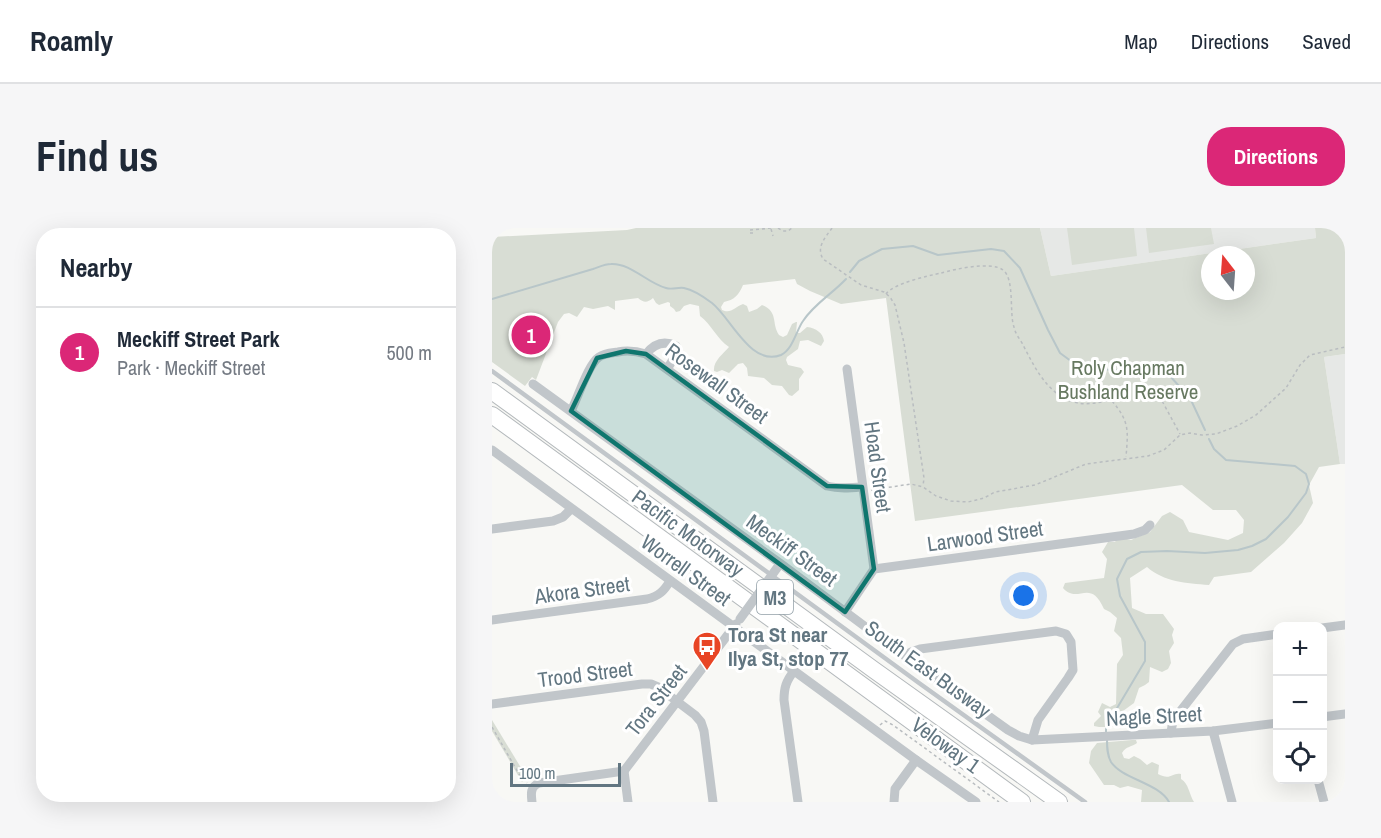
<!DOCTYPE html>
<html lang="en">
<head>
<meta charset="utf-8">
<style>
  body { margin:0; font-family:"Archivo Narrow",sans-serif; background:#f6f6f7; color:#1f2937 }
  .controls { position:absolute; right:18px; bottom:18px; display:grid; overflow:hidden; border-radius:12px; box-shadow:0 6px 24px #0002 }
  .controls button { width:54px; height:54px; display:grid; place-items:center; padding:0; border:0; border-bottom:2px solid #e0e1e3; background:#fff; color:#1f2937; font:30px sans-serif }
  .compass { position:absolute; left:709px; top:18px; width:54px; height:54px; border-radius:50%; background:#fff; box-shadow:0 6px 24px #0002; rotate:343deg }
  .scale { position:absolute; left:18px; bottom:15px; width:111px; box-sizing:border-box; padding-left:6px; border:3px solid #627681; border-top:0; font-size:16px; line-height:21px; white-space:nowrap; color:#627681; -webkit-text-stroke:4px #fff; paint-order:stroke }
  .you { position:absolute; left:532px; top:368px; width:21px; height:21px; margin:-15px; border:4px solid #fff; border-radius:50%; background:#1a73e8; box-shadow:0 0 0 9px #1a73e833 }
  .badge { display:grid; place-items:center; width:39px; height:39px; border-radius:50%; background:#db2777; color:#fff; font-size:20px; font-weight:700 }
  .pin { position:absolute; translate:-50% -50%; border:3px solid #fff; box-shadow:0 2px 6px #0006 }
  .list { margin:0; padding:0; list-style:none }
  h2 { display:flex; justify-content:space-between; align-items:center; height:78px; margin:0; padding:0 24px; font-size:26px }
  h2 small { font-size:20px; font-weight:400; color:#747a83 }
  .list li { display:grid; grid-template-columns:39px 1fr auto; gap:18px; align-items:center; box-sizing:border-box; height:90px; padding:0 24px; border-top:2px solid #e0e1e3 }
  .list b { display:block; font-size:22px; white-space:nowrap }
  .list p { margin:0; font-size:20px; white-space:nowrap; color:#747a83 }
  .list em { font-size:20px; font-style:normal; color:#747a83 }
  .icon { flex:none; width:33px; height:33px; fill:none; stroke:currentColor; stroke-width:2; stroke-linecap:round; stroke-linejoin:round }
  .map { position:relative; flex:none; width:853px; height:574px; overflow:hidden; border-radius:24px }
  header { display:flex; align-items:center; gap:36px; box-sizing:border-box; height:84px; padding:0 30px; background:#fff; border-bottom:2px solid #e0e1e3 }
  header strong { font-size:28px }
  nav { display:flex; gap:33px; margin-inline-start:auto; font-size:21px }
  .intro { display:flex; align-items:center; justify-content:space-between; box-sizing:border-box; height:144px; padding:0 36px }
  h1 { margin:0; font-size:42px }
  .button { padding:15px 27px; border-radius:24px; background:#db2777; color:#fff; font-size:21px; font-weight:700 }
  main { display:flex; gap:36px; padding:0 36px }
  aside { flex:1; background:#fff; border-radius:24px; box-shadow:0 6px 24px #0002 }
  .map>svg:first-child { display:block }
</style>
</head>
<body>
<header>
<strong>Roamly</strong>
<nav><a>Map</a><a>Directions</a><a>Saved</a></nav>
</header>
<div class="intro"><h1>Find us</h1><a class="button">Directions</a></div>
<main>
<aside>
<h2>Nearby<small></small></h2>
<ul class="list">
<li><span class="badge">1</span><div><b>Meckiff Street Park</b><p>Park · Meckiff Street</p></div><em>500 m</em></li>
</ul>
</aside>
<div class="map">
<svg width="853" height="574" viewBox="0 0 853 574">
  <rect width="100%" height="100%" fill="#f8f8f5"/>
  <g fill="#e6e8e6">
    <polygon points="548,0 823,0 824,10 559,48"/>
    <polygon points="853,126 853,236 848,236 832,129"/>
  </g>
  <g fill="#d8ddd4" fill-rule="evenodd">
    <path d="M 144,0 L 548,0 L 559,48 L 824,10 L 823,0 L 853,0 L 853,126 L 832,129 L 848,236 L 827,239 L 817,257 L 821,275 L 810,295 L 792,315 L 759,344 L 722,349 L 717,357 C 694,355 672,354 655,339 L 638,350 L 640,380 L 654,386 L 671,386 L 682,401 L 680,407 L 682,415 L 677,423 L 679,435 L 676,441 L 670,444 L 658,439 L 657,454 L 653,457 L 647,460 L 642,475 L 631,483 L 626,493 L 629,497 L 627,499 L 607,499 L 602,498 L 602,495 L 609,488 L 606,484 L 610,475 L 618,479 L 624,476 L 625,436 L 631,427 L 629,410 L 622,403 L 625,390 L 618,384 L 612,381 C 598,349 586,377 571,360 L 573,355 L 612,350 L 615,331 L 610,324 L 616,314 L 623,314 L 625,311 L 631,310 L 639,312 L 658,304 L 670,288 L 678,284 L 691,292 L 697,304 L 736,312 L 751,305 L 752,292 L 744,282 L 721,282 L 690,257 L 423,293 L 394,70 L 349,76 L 318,63 L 305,56 L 303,51 L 251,57 C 247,67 242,72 232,74 L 229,79 L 230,82 C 239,86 243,79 251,76 L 255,78 L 257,84 L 265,81 L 270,77 C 287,84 279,95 287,107 L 291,109 L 295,107 L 300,96 L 304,94 L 305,94 L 304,105 L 308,105 L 315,99 C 324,100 331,105 332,113 L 329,118 L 316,112 L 308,113 L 306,121 L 295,129 L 294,132 L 296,137 L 309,140 L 312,144 L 307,151 L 307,162 L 300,168 L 297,167 L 290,158 L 280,157 L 272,150 L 256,148 L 255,140 L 251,135 L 246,136 L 237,145 L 230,142 L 225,144 L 222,143 C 221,133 231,126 237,119 C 225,111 219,96 208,88 L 207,78 L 198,76 L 192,78 L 188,83 L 184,84 L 182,81 L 178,78 L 178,75 L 176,74 L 167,77 L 164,75 L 161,70 C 155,75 152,75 146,70 L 123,73 L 123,82 L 116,78 L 101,81 L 92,79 L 85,89 L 77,85 L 72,86 L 66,94 L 44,152 L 40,149 L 33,158 L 0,134 L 0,9 L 135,2 ZM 718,27 L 754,27 L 754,63 L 718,63 Z"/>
    <polygon points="575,0 642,0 645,28 580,37"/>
    <polygon points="654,0 719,0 722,16 657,25"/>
    <polygon points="0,492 34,548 30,554 0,503"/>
    <path d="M 640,512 L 644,512 L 645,515 C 640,519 634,518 630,525 L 632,530 L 637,531 L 642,528 L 648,531 L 655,537 L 660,534 L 667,537 L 666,546 C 679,553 680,544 689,546 L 689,551 C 697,556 697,566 702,574 L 649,574 L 650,562 L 636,558 L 628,560 L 622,557 L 612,557 L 597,535 L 599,523 L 605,515 Z"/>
  </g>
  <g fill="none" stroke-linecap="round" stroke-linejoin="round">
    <g stroke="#b8c6c9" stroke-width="2">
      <polyline points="358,44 367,33 390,21 421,18 446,27 499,21 512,23 528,40 556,102 568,125 587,139 677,147 698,170 713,202"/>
      <path d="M 0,71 L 101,41 C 107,39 113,36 119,36 C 139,35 155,55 174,60 C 180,62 186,59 192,60 C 202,62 212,69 220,75 C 239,90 259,139 289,127 C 301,121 304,103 311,93 C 322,76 340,66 354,51"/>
      <polyline points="614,505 614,501 618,492 653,433 653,414 628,368 625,351 635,331 649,324 675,323 713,325 746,322 760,318 774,311 796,289 814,265 817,256 814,246 803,238 734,232 722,221 717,211"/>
      <path d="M 615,511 C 615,519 615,527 619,534 C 630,551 667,555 677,574"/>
    </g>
    <g stroke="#b4b9bc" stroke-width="18">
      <g id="motorway">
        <polyline points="0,163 382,442 567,574"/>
        <polyline points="0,187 530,574"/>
      </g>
    </g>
    <g stroke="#b9bdc0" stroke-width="1.5" stroke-dasharray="3 3" stroke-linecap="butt">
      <polyline points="286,0 291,3 296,3 300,0"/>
      <path d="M 340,0 C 333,10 324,19 331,31 L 369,57 L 392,64 L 398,69 L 403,77 L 412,115 L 432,250 L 431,258"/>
      <polyline points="279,1 281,8"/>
      <polyline points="261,5 258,5 258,2 280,0"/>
      <path d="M 394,66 C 402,55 436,48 449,45 C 464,41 499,33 511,42 C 523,51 517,85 522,99 C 523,105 527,110 530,115 C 540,134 549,154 567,167 C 596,187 620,166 651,168 C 657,168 663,170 669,171 L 688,206"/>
      <path d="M 620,173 C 638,194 636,203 634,229"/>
      <polyline points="379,262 419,256 431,259 444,268 459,273 476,274 492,270 503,264 543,257 594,236 656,228 672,222 688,207 698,205 710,207 724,206 745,198 764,187 794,160 808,137 818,127 853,119"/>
      <polyline points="388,497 393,493 401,497 507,574"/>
      <polyline points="0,499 27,546 35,555"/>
    </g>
    <polyline stroke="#c1c6ca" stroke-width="4.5" points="0,143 427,455 593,574"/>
    <g stroke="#c1c6ca" stroke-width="9">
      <path d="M 154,126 C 162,116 172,112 184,118 L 186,124 L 175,141"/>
      <polyline points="355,141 382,341"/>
      <polyline points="41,156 289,336 414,429 516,502 527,508 540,512 721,503 786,495"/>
      <path d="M 79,183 C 86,170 96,136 107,129 C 113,125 119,125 126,124 C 136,122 144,123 154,126 L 335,258 C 347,261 358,260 370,259"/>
      <polyline points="0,222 424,532 484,574"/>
      <polyline points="0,301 61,293 71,289 79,281"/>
      <polyline points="353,384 382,341 642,306 653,302 658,297"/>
      <path d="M 0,392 L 155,371 C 167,368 172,363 178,353"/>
      <polyline points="830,400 853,397"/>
      <polyline points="414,429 419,424 428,421 564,403 574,406 579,414 581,442 576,450 546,492 540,512"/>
      <path d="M 302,443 C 294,453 292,460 292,472 L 306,574"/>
      <polyline points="0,476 150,456 159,456 166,459 203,487 209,494 212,503 221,574"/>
      <polyline points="830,489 853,486"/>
      <polyline points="721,503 740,574"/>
      <polyline points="679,505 680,498 683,490 741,416 751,411 786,406"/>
      <polyline points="132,543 244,396"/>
      <polyline points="132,543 136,574"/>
      <polyline points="826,552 832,574"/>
      <path d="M 40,574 C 39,566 38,559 47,555 L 132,543"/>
      <polyline points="402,574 403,561 424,532"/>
    </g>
    <use href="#motorway" stroke="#fff" stroke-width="16"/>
    <polyline stroke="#c1c6ca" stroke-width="9" points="248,391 285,340"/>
  </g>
  <path fill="#0f766e" fill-opacity="0.2" stroke="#0f766e" stroke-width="4.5" stroke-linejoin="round" d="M 134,123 L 154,126 L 335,258 L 370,259 L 382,341 L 353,384 L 79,183 L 105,130 Z"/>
  <defs>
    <g id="bus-pin" transform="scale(1.5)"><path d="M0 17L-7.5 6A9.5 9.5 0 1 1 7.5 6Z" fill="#e84525" stroke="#fff"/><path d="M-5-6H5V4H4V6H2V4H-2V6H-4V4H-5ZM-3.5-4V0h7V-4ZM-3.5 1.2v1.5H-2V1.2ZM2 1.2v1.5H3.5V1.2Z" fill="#fff"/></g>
  </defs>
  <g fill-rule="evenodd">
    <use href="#bus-pin" x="215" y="418"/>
  </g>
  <g text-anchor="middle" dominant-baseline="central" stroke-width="6" stroke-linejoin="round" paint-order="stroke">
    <rect fill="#fff" stroke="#919fa7" stroke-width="1.5" x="265" y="352" width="36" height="34" rx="4.5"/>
    <g font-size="20" font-weight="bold" fill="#627681">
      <text x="283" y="369">M3</text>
    </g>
    <g font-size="21" fill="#677961" stroke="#fff">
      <text x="636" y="139">Roly Chapman<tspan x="636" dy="24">Bushland Reserve</tspan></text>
    </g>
    <g font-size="21" fill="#627681" stroke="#fff">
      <text transform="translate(225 155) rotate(36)">Rosewall Street</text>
      <text transform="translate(386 239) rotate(82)">Hoad Street</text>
      <text transform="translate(196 305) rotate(36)">Pacific Motorway</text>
      <text transform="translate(493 308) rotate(-8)">Larwood Street</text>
      <text transform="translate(300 322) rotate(36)">Meckiff Street</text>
      <text transform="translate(194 342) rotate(36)">Worrell Street</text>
      <text transform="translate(90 362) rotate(-8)">Akora Street</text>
      <text transform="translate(436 441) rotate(36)">South East Busway</text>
      <text transform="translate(93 446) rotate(-7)">Trood Street</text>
      <text transform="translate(164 472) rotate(-52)">Tora Street</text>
      <text transform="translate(662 488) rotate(-3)">Nagle Street</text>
      <text transform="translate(454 517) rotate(36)">Veloway 1</text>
    </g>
    <g font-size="21" font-weight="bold" fill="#627681" stroke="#fff" text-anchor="start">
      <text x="236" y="406">Tora St near<tspan x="236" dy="24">Ilya St, stop 77</tspan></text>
    </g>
  </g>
</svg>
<div class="controls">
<button>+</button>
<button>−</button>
<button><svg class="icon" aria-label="locate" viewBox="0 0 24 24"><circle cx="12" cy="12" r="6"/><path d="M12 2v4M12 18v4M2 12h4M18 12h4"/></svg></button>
</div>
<svg class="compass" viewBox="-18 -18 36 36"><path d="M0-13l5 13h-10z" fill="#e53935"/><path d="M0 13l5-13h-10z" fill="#747a83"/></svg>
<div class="scale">100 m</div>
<div class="you"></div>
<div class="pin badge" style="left:39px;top:107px">1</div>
</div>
</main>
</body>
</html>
